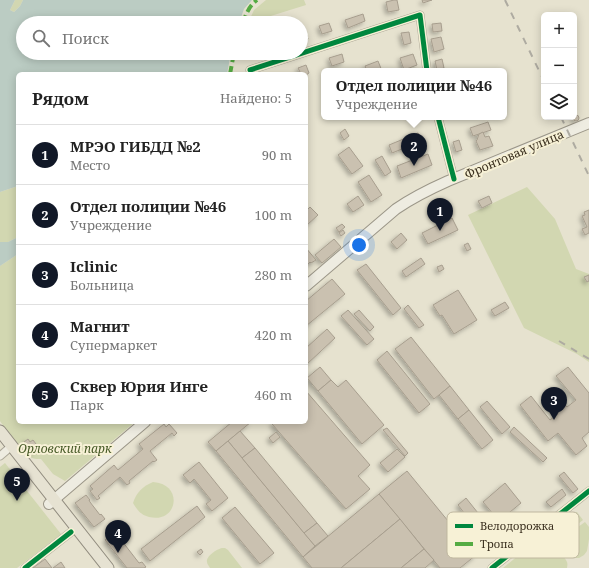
<!DOCTYPE html>
<html lang="ru">
<head>
<meta charset="utf-8">
<style>
  body { margin:0; font-family:"Noto Serif",serif; background:#f2f2f2; color:#222 }
  .controls { position:absolute; right:12px; top:12px; display:grid; overflow:hidden; border-radius:6px; box-shadow:0 2px 10px #0003 }
  .controls button { width:36px; height:36px; display:grid; place-items:center; padding:0; border:0; border-bottom:1px solid #e0e0e0; background:#fff; color:#222; font:20px sans-serif }
  .you { position:absolute; left:359px; top:245px; width:14px; height:14px; margin:-10px; border:3px solid #fff; border-radius:50%; background:#1a73e8; box-shadow:0 0 0 6px #1a73e833 }
  .badge { display:grid; place-items:center; width:26px; height:26px; border-radius:50%; background:#111827; color:#fff; font-size:13px; font-weight:700 }
  .pin { position:absolute; translate:-50% -33px; filter:drop-shadow(0 1px 2px #0008) }
  .pin::after { content:''; position:absolute; top:21px; width:14px; height:12px; background:inherit; clip-path:polygon(0 0,100% 0,50% 100%) }
  .popup { position:absolute; left:321px; top:68px; width:186px; height:52px; box-sizing:border-box; display:grid; place-content:center; border-radius:6px; background:#fff; filter:drop-shadow(0 1px 3px #0005); font-size:13px; white-space:nowrap; color:#767676 }
  .popup b { font-size:15px; color:#222 }
  .popup::after { content:''; position:absolute; left:50%; top:100%; margin-left:-8px; border:8px solid transparent; border-top-color:#fff }
  .list { margin:0; padding:0; list-style:none }
  h2 { display:flex; justify-content:space-between; align-items:center; height:52px; margin:0; padding:0 16px; font-size:17px }
  h2 small { font-size:13px; font-weight:400; color:#767676 }
  .list li { display:grid; grid-template-columns:26px 1fr auto; gap:12px; align-items:center; box-sizing:border-box; height:60px; padding:0 16px; border-top:1px solid #e0e0e0 }
  .list b { display:block; font-size:15px; white-space:nowrap }
  .list p { margin:0; font-size:13px; white-space:nowrap; color:#767676 }
  .list em { font-size:13px; font-style:normal; color:#767676 }
  .icon { flex:none; width:22px; height:22px; fill:none; stroke:currentColor; stroke-width:2; stroke-linecap:round; stroke-linejoin:round }
  .map { position:relative; flex:none; width:589px; height:568px; overflow:hidden }
  .search { position:absolute; background:#fff; box-shadow:0 2px 10px #0003; left:16px; top:16px; width:292px; height:44px; display:flex; align-items:center; gap:10px; box-sizing:border-box; padding:0 14px; border-radius:22px; color:#767676; font-size:15px }
  .panel { position:absolute; background:#fff; box-shadow:0 2px 10px #0003; left:16px; top:72px; width:292px; height:352px; border-radius:6px }
  .map>svg:first-child { display:block }
</style>
</head>
<body>
<div class="map">
<svg width="589" height="568" viewBox="0 0 589 568">
  <defs>
    <filter id="shadow"><feDropShadow dx="-2.5" dy="2.5" stdDeviation="2" flood-color="#0004"/></filter>
  </defs>
  <rect width="100%" height="100%" fill="#e6e2cf"/>
  <g fill="#d2d7b1">
    <polygon points="15,0 23,0 20,6 14,12 10,10"/>
    <polygon points="266,0 304,0 306,5 248,23 254,10"/>
    <polygon points="18,186 18,237 8,242 0,242 0,192"/>
    <polygon points="527,187 555,219 576,269 589,274 589,362 577,354 524,328 468,215"/>
    <path d="M 18,254 L 18,422 L 135,422 L 65,481 L 53,474 L 41,459 C 38,459 34,459 32,458 C 19,451 8,432 0,421 L 0,266 Z"/>
    <polygon points="5,463 61,534 17,568 0,568 0,467"/>
    <path d="M 153,482 C 184,484 178,524 149,517 C 141,515 137,510 133,503 C 136,493 143,486 153,482 Z"/>
    <polygon points="577,512 583,520 556,541 548,531 572,513"/>
    <path d="M 585,522 L 589,527 L 589,539 L 587,551 L 584,555 L 579,558 L 574,558 L 569,557 L 558,543 L 571,533 C 574,535 576,534 578,532 L 578,527 Z"/>
    <path d="M 543,535 C 548,540 565,556 567,562 C 568,565 567,566 567,568 L 503,568 Z"/>
    <path d="M 222,548 L 225,548 L 228,550 L 242,568 L 210,568 C 209,566 207,564 207,562 C 206,556 217,549 222,548 Z"/>
  </g>
  <g fill="#bbccc3">
    <polygon points="0,0 15,0 10,10 14,12 20,6 23,0 252,0 244,9 239,23 23,23 23,53 231,53 227,74 18,74 18,186 0,192"/>
    <polygon points="18,237 18,254 0,266 0,242 8,242"/>
  </g>
  <g fill="#cac1b0" stroke="#a79e8e" filter="url(#shadow)">
    <polygon points="394,0 397,0 399,10 388,12 386,2"/>
    <polygon points="422,0 432,0 423,3"/>
    <polygon points="363,14 365,21 348,28 345,20"/>
    <polygon points="329,23 332,31 322,34 319,26"/>
    <polygon points="441,23 442,31 433,32 432,24"/>
    <polygon points="305,30 308,39 301,41 301,32"/>
    <polygon points="409,32 411,43 404,45 401,33"/>
    <polygon points="441,37 444,49 434,52 431,39"/>
    <polygon points="342,54 344,62 332,66 329,58"/>
    <polygon points="413,54 417,65 404,70 400,58"/>
    <polygon points="442,59 444,68 437,70 435,61"/>
    <polygon points="378,61 382,71 367,71 365,66"/>
    <polygon points="306,65 309,73 306,75 301,74 298,68"/>
    <circle cx="576" cy="118" r="3"/>
    <polygon points="488,122 491,130 473,136 470,128"/>
    <polygon points="345,129 349,136 344,140 340,133"/>
    <polygon points="483,132 485,137 489,136 493,146 480,150 476,141 477,140 479,134"/>
    <polygon points="418,133 422,141 392,153 389,145"/>
    <polygon points="459,140 462,150 456,152 453,142"/>
    <polygon points="349,147 363,166 352,174 338,155"/>
    <polygon points="428,154 432,165 401,178 397,166"/>
    <polygon points="382,156 391,172 385,176 375,160"/>
    <polygon points="369,175 382,195 371,202 358,182"/>
    <polygon points="358,196 364,205 353,212 347,204"/>
    <polygon points="489,196 492,203 482,208 478,201"/>
    <polygon points="310,207 318,215 306,226 306,211"/>
    <polygon points="589,210 589,233 585,235 582,229 587,227 582,216 585,215 584,212"/>
    <polygon points="452,218 458,230 428,244 422,233"/>
    <polygon points="342,224 345,227 339,232 336,228"/>
    <polygon points="343,230 345,233 341,236 339,233"/>
    <polygon points="401,233 407,240 397,249 391,242"/>
    <polygon points="334,239 341,247 322,263 315,255"/>
    <polygon points="468,243 471,249 467,251 464,245"/>
    <polygon points="306,248 316,260 311,263 310,262 307,265 306,264"/>
    <polygon points="421,258 425,264 406,277 402,271"/>
    <polygon points="366,264 401,308 393,315 357,270"/>
    <polygon points="442,265 444,269 439,272 437,267"/>
    <polygon points="589,275 589,281 587,282 584,277"/>
    <polygon points="332,279 345,294 306,326 306,301"/>
    <polygon points="458,290 477,320 454,334 442,315 440,316 433,305"/>
    <polygon points="505,302 509,308 495,316 491,310"/>
    <polygon points="408,305 424,325 419,328 404,309"/>
    <polygon points="348,310 374,339 367,345 341,316"/>
    <polygon points="359,310 374,327 370,331 354,314"/>
    <polygon points="327,329 335,338 306,365 306,348"/>
    <polygon points="411,337 450,386 434,399 395,349"/>
    <polygon points="387,351 430,404 419,413 377,360"/>
    <polygon points="320,367 331,380 318,391 307,378"/>
    <polygon points="568,367 589,393 589,432 582,438 587,446 576,455 558,433 548,441 520,405 531,396 550,420 558,414 553,407 561,400 567,407 576,400 556,376"/>
    <polygon points="331,380 338,387 346,380 384,425 362,444 318,391"/>
    <polygon points="450,386 469,410 458,419 439,395"/>
    <polygon points="306,391 370,465 358,476 370,489 346,509 272,424 274,422 306,422"/>
    <polygon points="487,401 510,427 502,434 480,407"/>
    <polygon points="469,410 493,440 482,449 458,419"/>
    <polygon points="232,422 251,422 216,451 208,442"/>
    <polygon points="164,424 166,427 169,424 177,433 174,436 172,433 150,451 157,460 154,462 153,461 129,481 130,483 127,485 120,477 98,496 100,498 97,500 90,491 93,489 90,486 114,465 118,470 143,449 139,444"/>
    <polygon points="514,427 547,458 543,462 510,432"/>
    <polygon points="387,428 408,453 405,456 383,430"/>
    <polygon points="240,431 255,448 242,458 228,441"/>
    <polygon points="276,432 280,437 273,443 269,438"/>
    <polygon points="28,439 30,442 33,440 36,444 33,446 36,450 32,453 30,449 26,452 23,448 27,445 24,442"/>
    <polygon points="228,441 315,546 303,557 216,451"/>
    <polygon points="255,448 317,523 304,533 242,458"/>
    <polygon points="397,449 405,457 388,472 380,463"/>
    <polygon points="199,462 228,498 212,511 206,504 211,500 194,479 190,483 183,475"/>
    <polygon points="407,471 476,555 460,568 440,568 379,494"/>
    <polygon points="564,472 578,489 573,493 559,476"/>
    <polygon points="505,483 521,503 499,521 483,502"/>
    <polygon points="562,489 566,495 551,507 546,502"/>
    <polygon points="379,494 400,519 341,568 312,568 303,557"/>
    <polygon points="86,495 90,500 89,500 90,502 100,515 101,514 105,519 94,527 75,503"/>
    <polygon points="466,498 490,528 481,535 458,505"/>
    <polygon points="197,506 205,517 150,561 141,549"/>
    <polygon points="235,507 274,553 260,564 222,518"/>
    <polygon points="400,519 424,549 401,568 341,568"/>
    <polygon points="317,523 328,536 315,546 304,533"/>
    <polygon points="122,527 129,535 122,541 139,563 142,562 146,567 144,568 127,568 105,540"/>
    <polygon points="201,549 203,552 200,555 197,552"/>
    <polygon points="424,549 434,560 425,568 401,568"/>
    <polygon points="45,559 52,568 33,568"/>
    <polygon points="61,562 65,568 53,568"/>
  </g>
  <g fill="none" stroke-linecap="round" stroke-linejoin="round">
    <g stroke="#aca798" stroke-width="9">
      <g id="street">
        <polyline points="250,70 420,15 427,71"/>
        <polyline points="438,117 450,164 454,179"/>
        <polyline points="0,456 7,450"/>
        <polyline points="25,568 71,532"/>
        <polyline points="492,568 589,491"/>
      </g>
    </g>
    <g stroke="#9b9688" stroke-width="12">
      <g id="secondary">
        <path d="M 306,286 L 396,209 C 412,198 430,189 448,181 L 589,123"/>
        <polyline points="49,504 145,422"/>
      </g>
    </g>
    <g stroke="#918c7f" stroke-width="13">
      <polyline id="primary" points="0,431 108,568"/>
    </g>
    <use href="#street" stroke="#eeece1" stroke-width="7"/>
    <use href="#secondary" stroke="#eeece1" stroke-width="10"/>
    <use href="#primary" stroke="#e6e2d2" stroke-width="11"/>
    <g stroke="#aeaba1" stroke-width="2" stroke-dasharray="7 7" stroke-linecap="butt">
      <polyline points="505,0 544,81"/>
      <polyline points="561,117 589,176"/>
      <polyline points="559,341 589,359"/>
    </g>
    <g stroke="#55ab43" stroke-width="4" stroke-dasharray="8 4" stroke-linecap="butt">
      <path d="M 243,23 C 246,14 249,6 257,0"/>
      <polyline points="230,74 234,53"/>
    </g>
    <g stroke="#f7f1d6" stroke-width="8">
      <g id="cycleway">
        <polyline points="250,70 420,15 427,71"/>
        <polyline points="438,117 450,164 454,179"/>
        <polyline points="25,568 71,532"/>
        <polyline points="492,568 589,491"/>
      </g>
    </g>
    <use href="#cycleway" stroke="#00873e" stroke-width="5"/>
  </g>
  <g text-anchor="middle" dominant-baseline="central" stroke-width="4" stroke-linejoin="round" paint-order="stroke">
    <g font-size="12" fill="#3b301f" stroke="#f7f1d6">
      <text transform="translate(514 154) rotate(-23)">Фронтовая улица</text>
    </g>
    <g font-size="12" font-style="italic" fill="#455825" stroke="#f7f1d6">
      <text x="65" y="448">Орловский парк</text>
    </g>
  </g>
  <rect x="447" y="512" width="132" height="46" rx="6" fill="#f7f1d6" stroke="#bfb79f" stroke-width="1"/>
  <rect x="455" y="524" width="18" height="4" fill="#00873e"/>
  <rect x="455" y="542" width="18" height="4" fill="#55ab43"/>
  <g font-size="11" fill="#3b301f">
    <text x="480" y="530">Велодорожка</text>
    <text x="480" y="548">Тропа</text>
  </g>
</svg>
<div class="controls">
<button>+</button>
<button>−</button>
<button><svg class="icon" aria-label="layers" viewBox="0 0 24 24"><path d="M12 4l9 5-9 5-9-5zM3 14l9 5 9-5"/></svg></button>
</div>
<div class="you"></div>
<div class="pin badge" style="left:440px;top:231px">1</div>
<div class="pin badge" style="left:414px;top:166px">2</div>
<div class="popup"><b>Отдел полиции №46</b>Учреждение</div>
<div class="pin badge" style="left:554px;top:420px">3</div>
<div class="pin badge" style="left:118px;top:553px">4</div>
<div class="pin badge" style="left:17px;top:501px">5</div>
<div class="search"><svg class="icon" aria-label="search" viewBox="0 0 24 24"><circle cx="10" cy="10" r="6"/><path d="M15 15l6 6"/></svg>Поиск</div>
<section class="panel">
<h2>Рядом<small>Найдено: 5</small></h2>
<ul class="list">
<li><span class="badge">1</span><div><b>МРЭО ГИБДД №2</b><p>Место</p></div><em>90 m</em></li>
<li><span class="badge">2</span><div><b>Отдел полиции №46</b><p>Учреждение</p></div><em>100 m</em></li>
<li><span class="badge">3</span><div><b>Iclinic</b><p>Больница</p></div><em>280 m</em></li>
<li><span class="badge">4</span><div><b>Магнит</b><p>Супермаркет</p></div><em>420 m</em></li>
<li><span class="badge">5</span><div><b>Сквер Юрия Инге</b><p>Парк</p></div><em>460 m</em></li>
</ul>
</section>
</div>
</body>
</html>
